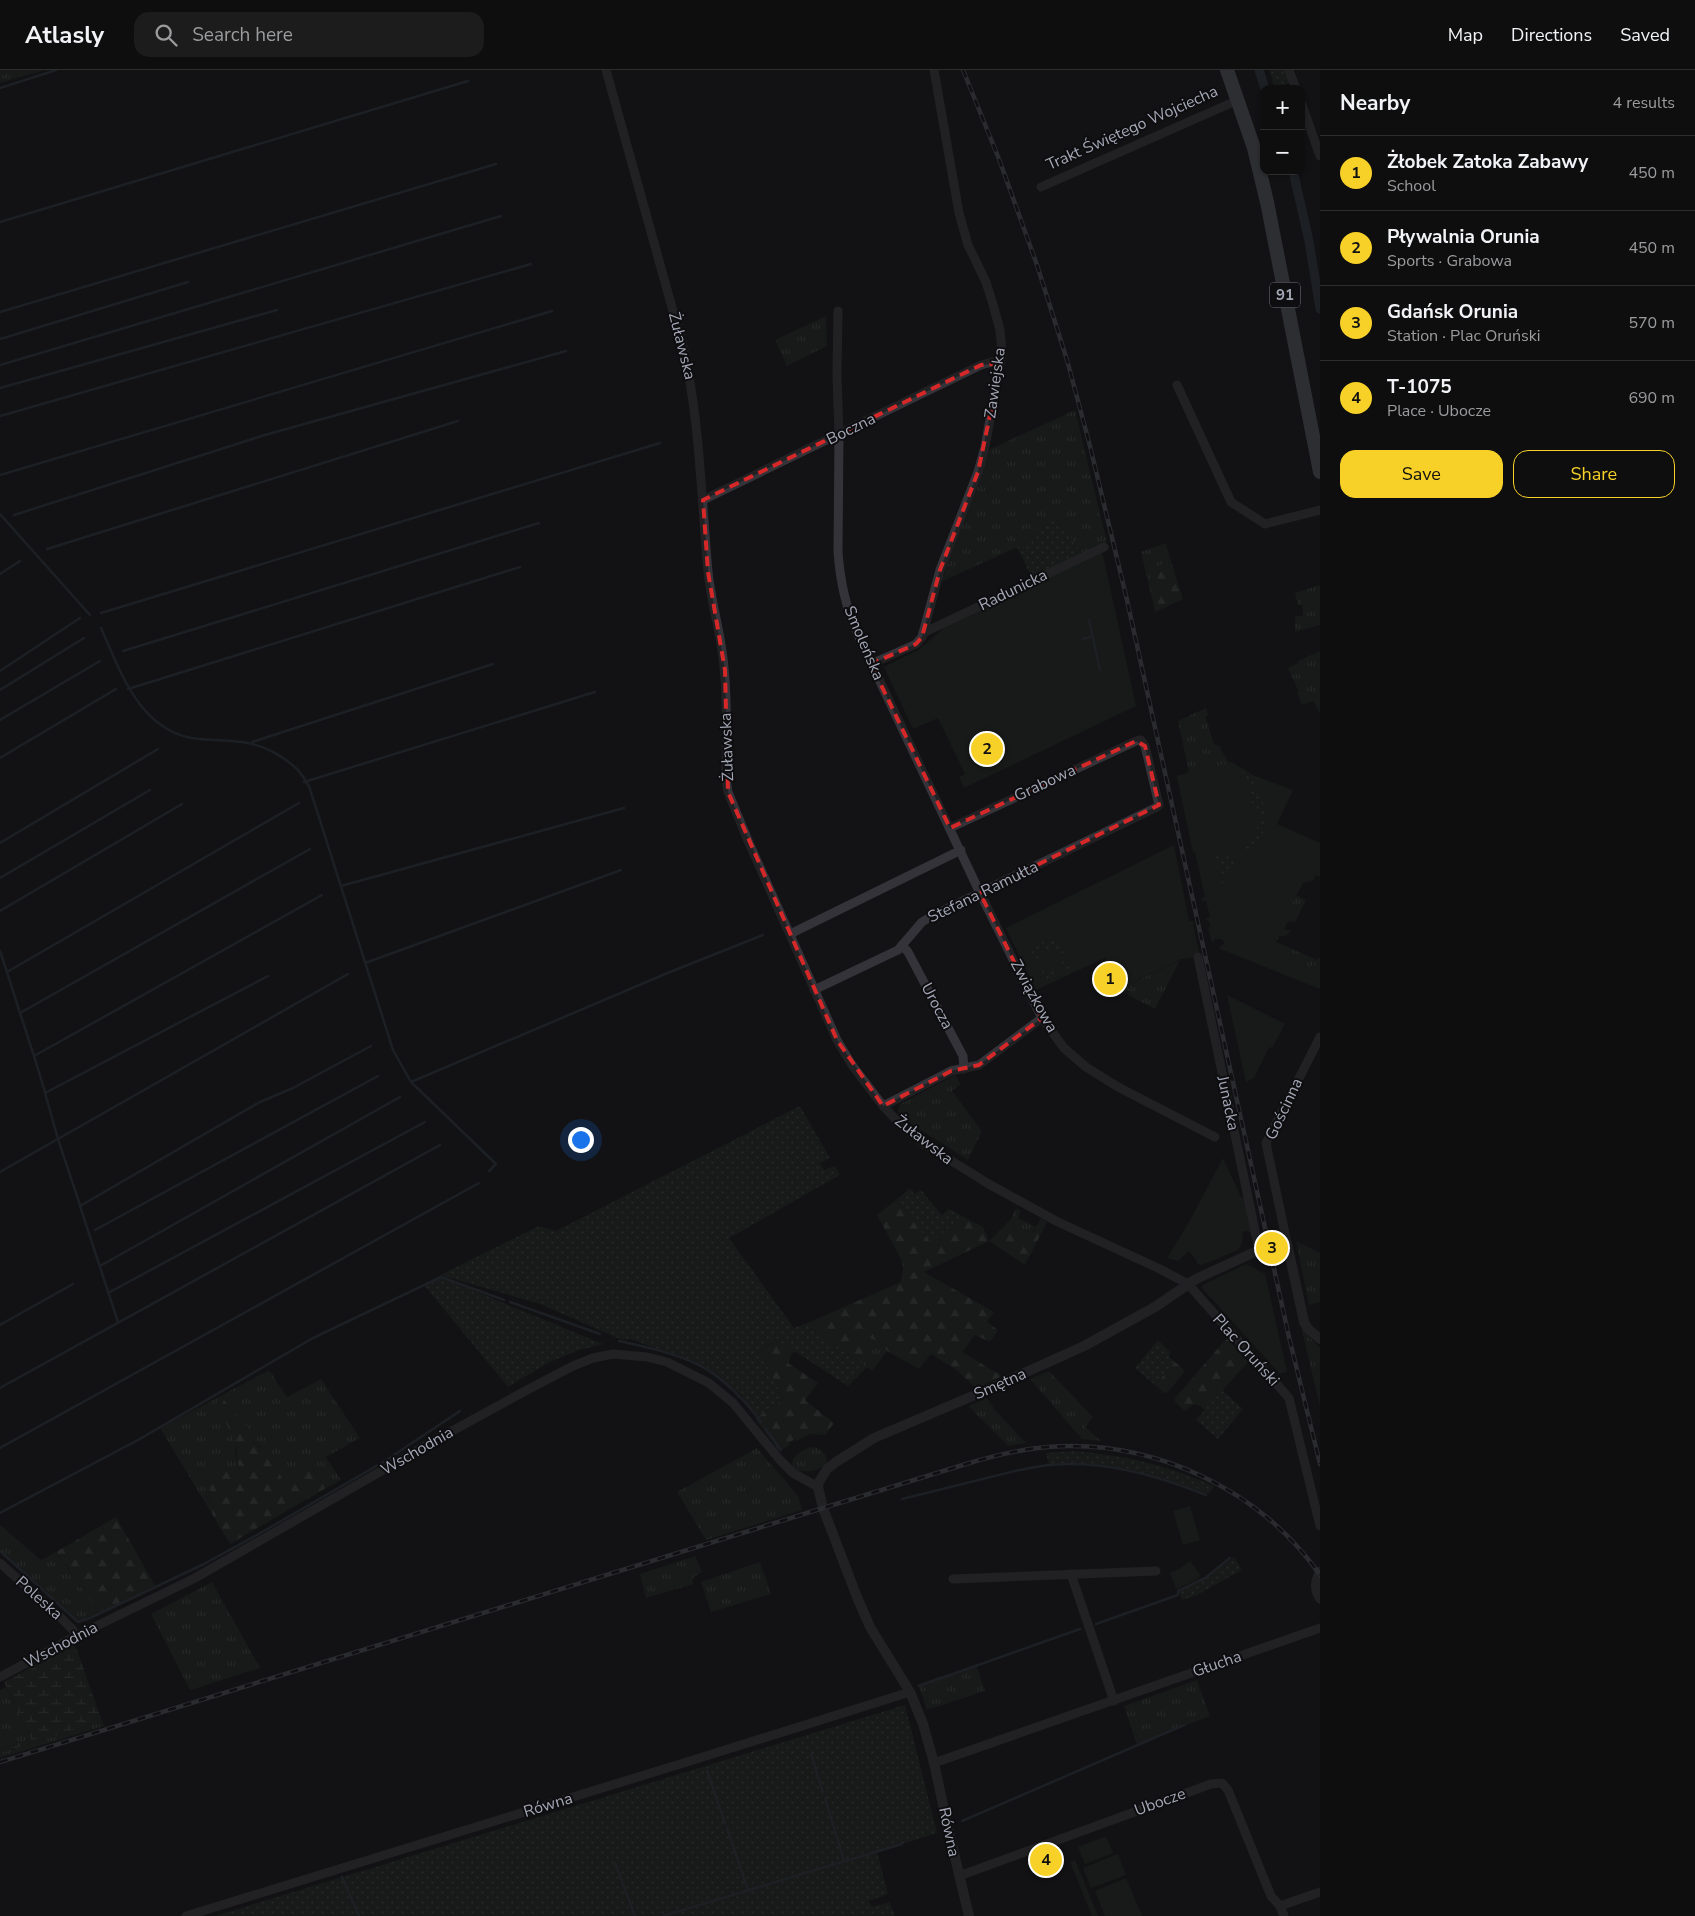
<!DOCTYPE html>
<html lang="en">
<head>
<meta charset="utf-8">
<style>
  body { margin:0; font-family:"Nunito Sans",sans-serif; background:#1c1c1d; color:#f1f3f6 }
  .controls { position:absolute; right:15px; top:15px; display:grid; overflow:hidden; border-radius:10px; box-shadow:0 1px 4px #0004 }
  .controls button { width:45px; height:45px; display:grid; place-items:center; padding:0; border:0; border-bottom:1px solid #2e2e2f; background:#0e0e0f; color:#f1f3f6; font:25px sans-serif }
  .you { position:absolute; left:580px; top:1069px; width:18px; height:18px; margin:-12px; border:4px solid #fff; border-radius:50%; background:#1a73e8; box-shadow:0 0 0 8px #1a73e833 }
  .badge { display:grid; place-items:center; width:32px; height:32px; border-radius:50%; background:#f7d128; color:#111; font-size:16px; font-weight:700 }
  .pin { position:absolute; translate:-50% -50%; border:2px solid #fff; box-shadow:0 1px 5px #0006 }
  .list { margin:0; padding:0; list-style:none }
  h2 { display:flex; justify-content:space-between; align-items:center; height:65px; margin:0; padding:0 20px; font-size:21px }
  h2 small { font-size:16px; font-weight:400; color:#9b9c9e }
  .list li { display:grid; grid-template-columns:32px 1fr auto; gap:15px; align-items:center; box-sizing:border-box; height:75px; padding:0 20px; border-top:1px solid #2e2e2f }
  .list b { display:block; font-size:19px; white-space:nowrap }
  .list p { margin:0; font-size:16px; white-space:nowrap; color:#9b9c9e }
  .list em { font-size:16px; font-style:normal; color:#9b9c9e }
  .actions { display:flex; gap:10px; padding:15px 20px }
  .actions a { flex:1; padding:11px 0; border:1px solid #f7d128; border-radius:15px; text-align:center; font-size:18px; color:#f7d128 }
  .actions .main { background:#f7d128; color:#111 }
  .icon { flex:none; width:28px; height:28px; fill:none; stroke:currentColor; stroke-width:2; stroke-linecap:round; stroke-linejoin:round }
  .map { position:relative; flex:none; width:1320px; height:1846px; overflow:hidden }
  header { display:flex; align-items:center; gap:30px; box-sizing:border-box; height:70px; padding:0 25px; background:#0e0e0f; border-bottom:1px solid #2e2e2f }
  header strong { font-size:24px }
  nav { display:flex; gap:28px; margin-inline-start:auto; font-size:18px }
  .search { width:350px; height:45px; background:#1c1c1d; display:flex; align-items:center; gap:12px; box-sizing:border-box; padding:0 18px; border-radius:15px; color:#9b9c9e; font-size:19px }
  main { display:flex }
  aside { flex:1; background:#0e0e0f }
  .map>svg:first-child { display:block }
</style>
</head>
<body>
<header>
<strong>Atlasly</strong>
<div class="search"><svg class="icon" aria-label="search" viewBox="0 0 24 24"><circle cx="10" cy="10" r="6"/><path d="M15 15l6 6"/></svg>Search here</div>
<nav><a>Map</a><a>Directions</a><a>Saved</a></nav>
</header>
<main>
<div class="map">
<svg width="1320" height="1846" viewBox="0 0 1320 1846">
  <defs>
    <pattern id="grass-tufts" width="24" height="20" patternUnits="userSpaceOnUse" patternTransform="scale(1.25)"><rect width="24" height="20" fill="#1d241e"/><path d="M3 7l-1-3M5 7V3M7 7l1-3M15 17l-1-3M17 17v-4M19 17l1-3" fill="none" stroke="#3b413c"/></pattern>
    <pattern id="forest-firs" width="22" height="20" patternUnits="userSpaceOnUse" patternTransform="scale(1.25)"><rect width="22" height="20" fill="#1d241e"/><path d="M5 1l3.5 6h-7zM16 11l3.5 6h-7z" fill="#3b413c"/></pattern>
    <pattern id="wetland-marsh" width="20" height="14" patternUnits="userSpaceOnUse" patternTransform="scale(1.25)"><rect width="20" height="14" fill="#1d241e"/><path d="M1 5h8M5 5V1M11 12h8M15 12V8" fill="none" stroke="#3b413c"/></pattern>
    <pattern id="garden-dots" width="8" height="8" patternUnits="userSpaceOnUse" patternTransform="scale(1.25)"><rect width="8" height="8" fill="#1d241e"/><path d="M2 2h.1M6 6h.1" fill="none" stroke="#3b413c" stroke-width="1.8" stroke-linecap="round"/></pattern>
  </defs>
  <rect width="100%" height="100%" fill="#131214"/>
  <g fill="url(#grass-tufts)">
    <polygon points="0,0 45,0 0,13"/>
    <polygon points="826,246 827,276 787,296 775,270"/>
    <polygon points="1075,340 1107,472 1081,484 1071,467 1060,456 1057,450 1037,468 941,512 988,380"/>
    <path d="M 1166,473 L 1170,488 C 1159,494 1158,500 1156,512 L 1149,516 L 1141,482 Z"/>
    <polygon points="1320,515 1320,555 1295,562 1295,546 1303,546 1302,535 1298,535 1295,523"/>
    <polygon points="1320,581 1320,644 1313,631 1302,635 1297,623 1299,622 1288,598 1298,593 1298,591"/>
    <polygon points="1206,638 1208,645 1205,646 1214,674 1219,676 1229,693 1232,692 1195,782 1193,782 1177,706 1189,702 1178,651"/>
    <path d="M 1295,825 L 1306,830 L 1295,852 L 1287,852 L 1284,860 L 1291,860 C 1288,866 1285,867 1279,866 L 1276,872 L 1317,890 L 1320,887 L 1320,902 L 1259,881 Z"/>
    <polygon points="1180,890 1155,939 1128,925 1129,921 1127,921 1126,924 1122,922 1121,918"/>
    <polygon points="955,1005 961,1014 952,1021 982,1061 968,1090 905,1050 898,1042 900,1034"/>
    <polygon points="1016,1138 1021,1141 1018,1148 1036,1157 1029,1166 1024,1169 1016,1161 1015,1153 1010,1150"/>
    <polygon points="1296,1171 1320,1183 1320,1232 1309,1235"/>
    <polygon points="1301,1259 1320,1278 1320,1336 1302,1261"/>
    <polygon points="870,1267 880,1272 887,1281 872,1301 857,1290 863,1291 866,1286 863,1271"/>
    <path d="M 269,1300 L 287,1327 L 321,1309 L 360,1368 L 326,1387 L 341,1410 L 326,1418 L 310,1395 L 288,1409 L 282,1409 L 270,1381 L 257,1376 L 245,1354 C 234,1373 232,1379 240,1400 L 210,1411 L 210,1420 L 208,1430 L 213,1436 L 212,1444 L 160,1358 Z"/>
    <polygon points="1049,1301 1093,1347 1085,1357 1101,1371 1082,1369 1030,1309"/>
    <polygon points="987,1328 995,1340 1026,1373 1008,1376 968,1336"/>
    <path d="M 810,1377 C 819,1377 827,1383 827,1392 C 818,1402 806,1403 794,1399 L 792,1395 C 793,1384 801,1381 810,1377 Z"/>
    <polygon points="757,1378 798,1426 802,1440 706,1470 677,1422"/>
    <polygon points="0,1455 41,1490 56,1482 99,1542 78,1552 0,1481"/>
    <polygon points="695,1486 702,1502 695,1506 692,1510 693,1514 646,1528 640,1504"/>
    <polygon points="760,1492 771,1524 711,1542 701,1512"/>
    <polygon points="212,1512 260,1598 190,1620 151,1544"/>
    <polygon points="976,1595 985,1621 927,1640 918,1614"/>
    <polygon points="1197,1610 1210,1646 1137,1675 1124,1636"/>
    <polygon points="6,1617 31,1669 0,1679 0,1620"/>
    <polygon points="102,1651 104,1656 0,1688 0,1683"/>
  </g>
  <g fill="url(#forest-firs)">
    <path d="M 1170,488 L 1183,529 L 1155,542 L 1149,516 L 1156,512 C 1158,500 1159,494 1170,488 Z"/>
    <polygon points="896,1130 931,1172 962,1146 983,1157 989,1171 1010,1150 1015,1153 1016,1161 1024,1169 1034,1161 1041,1148 1047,1152 1025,1195 989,1171 924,1202 994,1242 987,1252 998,1260 990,1272 975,1265 962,1282 1002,1306 976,1318 954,1298 931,1284 919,1299 887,1281 880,1272 870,1268 863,1271 866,1286 863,1292 857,1290 805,1254 901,1212 903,1198 902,1191 877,1145"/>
    <polygon points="1227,1268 1248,1292 1205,1340 1199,1335 1194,1334 1185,1341 1175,1332 1175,1328"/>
    <polygon points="777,1269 796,1282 792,1283 788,1293 818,1313 805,1330 834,1353 825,1365 811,1364 796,1371 795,1369 789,1373 790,1375 779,1381 755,1349 784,1329 760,1282"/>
    <polygon points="1175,1292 1185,1301 1168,1322 1164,1323 1155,1315"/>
    <path d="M 219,1330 L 224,1330 L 245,1354 L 257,1376 L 270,1381 L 282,1409 L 288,1409 L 291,1397 L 310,1395 L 326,1418 L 230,1474 L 212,1444 L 213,1436 L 208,1431 C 211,1420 210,1412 206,1403 L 226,1397 L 236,1401 L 240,1400 C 236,1390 237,1382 235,1373 C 232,1359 220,1347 216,1333 Z"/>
    <polygon points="116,1447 156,1517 99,1542 56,1482"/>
  </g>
  <polygon fill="url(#wetland-marsh)" points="73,1575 77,1580 102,1651 0,1683 0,1679 31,1669 4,1612"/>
  <g fill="#1d241e">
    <polygon points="1102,481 1136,636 964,718 959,707 965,704 938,648 913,659 884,597 918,580 949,554"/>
    <polygon points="1232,692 1253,705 1293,720 1277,754 1320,773 1320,807 1316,805 1313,811 1303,813 1269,878 1309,897 1320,893 1320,919 1218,878 1225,873 1222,869 1215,869 1212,873 1208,858 1210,856 1209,852 1205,848 1210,847 1206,831 1202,832 1201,828 1205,827 1195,782 1193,782 1177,706"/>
    <polygon points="1174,775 1189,851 1194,851 1193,854 1200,887 1181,889 1121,918 1105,888 1036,920 1006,858"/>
    <polygon points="1227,925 1285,954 1272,978 1269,977 1254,1008 1246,1012"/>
    <polygon points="1223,1088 1241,1127 1247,1127 1254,1162 1243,1161 1242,1173 1238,1180 1202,1195 1197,1194 1196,1190 1189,1181 1178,1191 1167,1188 1188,1154"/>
    <polygon points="1246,1194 1265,1204 1287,1302 1280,1304 1202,1218 1203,1215"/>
    <polygon points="1190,1436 1200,1470 1183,1475 1173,1441"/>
    <polygon points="1190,1491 1201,1506 1194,1511 1176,1519 1170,1503 1179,1499"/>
    <polygon points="1106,1766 1113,1783 1085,1794 1078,1777"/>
    <polygon points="1118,1784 1126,1805 1091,1818 1083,1798"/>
    <polygon points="1075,1790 1098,1846 1092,1846 1070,1792"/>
    <polygon points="1126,1808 1142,1846 1105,1846 1095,1821"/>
  </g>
  <g fill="url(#garden-dots)">
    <polygon points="1269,0 1285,0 1290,13 1275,18"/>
    <polygon points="1057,449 1060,456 1071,467 1081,484 1032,508 1017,477 1036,468 1033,460"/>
    <path d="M 1240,697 C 1252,704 1253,708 1258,721 C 1274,756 1265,761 1245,790 L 1243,786 L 1247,770 L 1254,765 L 1259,754 L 1258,739 L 1251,732 L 1249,715 Z"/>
    <polygon points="1217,781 1233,789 1235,792 1222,814 1215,784"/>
    <polygon points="1056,866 1070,898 1046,910 1042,902 1045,898 1051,902 1062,896 1063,884 1052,877 1041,882 1040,888 1035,888 1030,878"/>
    <polygon points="800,1036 830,1088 820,1093 824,1100 835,1096 840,1105 729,1168 794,1258 805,1254 867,1297 848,1316 776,1269 760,1282 784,1329 758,1347 740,1324 705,1296 630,1269 622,1270 540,1234 440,1205 539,1156 556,1161"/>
    <polygon points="910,1118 914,1124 921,1120 942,1145 949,1139 962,1146 931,1173 896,1130"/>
    <polygon points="441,1207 603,1274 576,1281 548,1293 508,1317 424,1215"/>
    <polygon points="1158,1270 1171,1283 1169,1286 1175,1292 1155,1315 1135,1298"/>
    <polygon points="1222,1320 1243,1339 1218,1369 1196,1350"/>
    <path d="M 1073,1381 C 1124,1385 1167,1395 1214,1416 L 1209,1424 L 1132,1400 L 1069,1393 L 1049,1394 L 1046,1383 Z"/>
    <polygon points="1234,1487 1242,1500 1195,1526 1182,1530 1178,1520 1205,1509"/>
    <polygon points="905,1635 937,1763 877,1782 888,1824 869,1831 872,1837 890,1832 895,1846 215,1846"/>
  </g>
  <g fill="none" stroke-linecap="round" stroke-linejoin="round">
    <g stroke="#282f38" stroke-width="2.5">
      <polyline points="0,18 56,0"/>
      <polyline points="0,152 468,11"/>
      <polyline points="0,242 496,94"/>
      <polyline points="0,269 188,212"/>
      <polyline points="0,295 501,146"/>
      <polyline points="0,318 277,240"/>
      <polyline points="0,346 531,194"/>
      <polyline points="0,405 552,241"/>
      <polyline points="0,444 90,545"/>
      <polyline points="14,445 265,365 566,281"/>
      <polyline points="47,479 458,351"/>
      <polyline points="0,504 20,491"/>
      <polyline points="101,543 660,373"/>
      <polyline points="1089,550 1100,600"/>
      <path d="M 101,558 C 121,603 141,664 199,669 C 224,671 248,669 271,681 C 278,684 297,697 301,704 C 305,708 305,712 309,716 L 393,980 L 411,1012 L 496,1094 L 489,1101"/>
      <polyline points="1082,569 1092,567"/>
      <polyline points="123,581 539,453"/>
      <polyline points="0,601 80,548"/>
      <polyline points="128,619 520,497"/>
      <polyline points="0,620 84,568"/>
      <polyline points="0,650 100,591"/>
      <polyline points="252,672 493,594"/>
      <polyline points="0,688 116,619"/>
      <polyline points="304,712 595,622"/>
      <polyline points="0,773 158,679"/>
      <polyline points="0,808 150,720"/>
      <polyline points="341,816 624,738"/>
      <polyline points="0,841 182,734"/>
      <polyline points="0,881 7,902"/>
      <polyline points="365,893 621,800"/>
      <polyline points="20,943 7,902 299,733"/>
      <polyline points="34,986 20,943 310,779"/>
      <polyline points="411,1012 670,902 763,865"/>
      <polyline points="45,1022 34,986 322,825"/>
      <polyline points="0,1102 348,904"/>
      <polyline points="80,1135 58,1069 45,1023 268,906"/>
      <polyline points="95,1160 378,1006"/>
      <polyline points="100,1196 400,1027"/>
      <polyline points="108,1223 425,1052"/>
      <polyline points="510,1232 600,1264"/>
      <polyline points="118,1252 80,1136 260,1032 293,1018 371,976"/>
      <polyline points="0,1255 73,1214"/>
      <path d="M 619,1271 C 646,1277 674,1283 699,1295 C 721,1306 747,1332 761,1352"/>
      <polyline points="0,1318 440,1075"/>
      <polyline points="765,1358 781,1380"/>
      <polyline points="0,1378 479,1113"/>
      <path d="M 1020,1400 C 1084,1384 1147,1402 1206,1425"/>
      <polyline points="902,1429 1019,1400"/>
      <polyline points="0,1443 138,1370 313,1268 441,1207 504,1230"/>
      <polyline points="0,1481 78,1552 90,1548 204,1494 257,1465 385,1391 460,1341"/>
      <polyline points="1096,1554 1178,1525 1178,1521 1205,1508 1230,1488"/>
      <polyline points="919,1616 1080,1559"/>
      <polyline points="811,1684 823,1723"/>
      <polyline points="707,1701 725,1753"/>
      <polyline points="825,1728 844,1791"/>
      <polyline points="962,1751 1184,1655"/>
      <polyline points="727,1758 748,1820"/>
      <polyline points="615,1793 635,1846"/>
      <polyline points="342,1807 359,1846"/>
      <polyline points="663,1846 902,1774"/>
    </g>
    <g stroke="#282f38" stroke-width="9">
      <polyline points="1259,0 1265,19"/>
      <polyline points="1293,101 1309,171 1320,239"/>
    </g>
    <g stroke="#333339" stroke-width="9">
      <path d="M 606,0 L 683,277 C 700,351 701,426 708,501 C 711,534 722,566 724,598 C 728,635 726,672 726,709 L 728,722 L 749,773 L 837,970 L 852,995 L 883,1036 L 901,1055 L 926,1075 L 987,1113 L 1058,1152 L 1160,1199 L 1188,1214 L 1289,1328 L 1320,1456"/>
      <polyline points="1289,0 1296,19"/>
      <polyline points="1301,32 1320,86"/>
      <polyline points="1041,117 1238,30"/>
      <path d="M 838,241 L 837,305 L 839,365 L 838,482 C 840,510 846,539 858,565 L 980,823 L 1042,948 L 1064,978 L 1086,997 L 1118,1017 L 1215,1067"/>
      <polyline points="1177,315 1231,432 1265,454 1320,440"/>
      <polyline points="703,430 981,295 992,292 1001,293"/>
      <polyline points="923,563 1104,477"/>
      <polyline points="871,594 916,574 922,567 940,500 978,402 985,377 1002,283 1000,260 994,238 986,212 968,175 959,143 934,0"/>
      <polyline points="790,864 961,780"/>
      <polyline points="902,875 908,882 963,986 964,999"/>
      <polyline points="1198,887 1259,1180"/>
      <polyline points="814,920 898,880 922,852 932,846 1157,737 1159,735 1145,676 1141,670 1136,671 950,758"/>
      <polyline points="883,1036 951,1001 979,995 1042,948"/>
      <polyline points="1287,1173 1266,1073 1320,967"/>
      <polyline points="0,1493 58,1545 73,1560 76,1566"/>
      <path d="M 1320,1501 C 1315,1511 1313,1519 1320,1529"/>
      <polyline points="1071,1504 1114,1631"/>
      <polyline points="953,1509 1156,1501"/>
      <polyline points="0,1607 76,1566 195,1508 430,1373 527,1320 573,1296 593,1288 613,1284 647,1287 667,1292 709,1313 733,1333 780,1390 793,1403 818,1417"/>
      <polyline points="934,1693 1320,1558"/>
      <polyline points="959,1806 1211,1714 1222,1713 1228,1720 1271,1826 1280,1836 1284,1846"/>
      <polyline points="1280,1836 1320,1822"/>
      <polyline points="186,1846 690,1691 910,1622"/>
    </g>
    <polyline stroke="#333339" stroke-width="10" points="969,1846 948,1758 934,1693 923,1654 910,1622 870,1557 857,1527 823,1438 818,1417 819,1412 827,1399 836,1392 874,1368 982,1322 1084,1276 1155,1237 1196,1209 1259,1180 1287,1173 1304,1252 1308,1259 1320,1269"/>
    <polyline stroke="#4f5058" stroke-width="14" points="1227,0 1254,78 1267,132 1320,402"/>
    <g stroke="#484950" stroke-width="4.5">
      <g id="rail">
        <polyline points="963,0 999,89 1037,195 1067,290 1090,376 1127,530 1289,1267 1320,1394"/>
        <path d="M 0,1692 L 966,1394 C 993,1386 1020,1379 1048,1377 C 1153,1369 1260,1419 1320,1505"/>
      </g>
    </g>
    <use href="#rail" stroke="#0e0d0f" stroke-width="2.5" stroke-dasharray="8" stroke-linecap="butt"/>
  </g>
  <path d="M0 0H1320V1846H0ZM 1001,293 L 978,402 L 940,500 L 922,567 L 916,574 L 871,594 L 950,758 L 1136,671 L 1145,676 L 1159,735 L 980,823 L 1042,948 L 979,995 L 951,1001 L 883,1036 L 837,970 L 728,722 L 725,600 L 708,502 L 703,430 L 981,295 Z" fill="#131214" fill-opacity=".55" fill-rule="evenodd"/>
  <path fill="none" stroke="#d62828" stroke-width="4" stroke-dasharray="10 6" stroke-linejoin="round" d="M 1001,293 L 978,402 L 940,500 L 922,567 L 916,574 L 871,594 L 950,758 L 1136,671 L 1145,676 L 1159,735 L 980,823 L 1042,948 L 979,995 L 951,1001 L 883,1036 L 837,970 L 728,722 L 725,600 L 708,502 L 703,430 L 981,295 Z"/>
  <g text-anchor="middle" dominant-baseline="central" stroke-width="4" stroke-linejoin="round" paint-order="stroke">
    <rect fill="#0e0d0f" stroke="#767883" stroke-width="1" x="1270" y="212.5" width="30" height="25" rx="4"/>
    <g font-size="15" font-weight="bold" fill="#a3a6b5">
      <text x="1285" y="225">91</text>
    </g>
    <g font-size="16" fill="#a3a6b5" stroke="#0e0d0f">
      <text transform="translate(1132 58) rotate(-24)">Trakt Świętego Wojciecha</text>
      <text transform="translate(682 276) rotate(76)">Żuławska</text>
      <text transform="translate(995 313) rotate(-82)">Zawiejska</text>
      <text transform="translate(851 359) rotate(-26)">Boczna</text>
      <text transform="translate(1013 520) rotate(-26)">Radunicka</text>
      <text transform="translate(864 573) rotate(67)">Smoleńska</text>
      <text transform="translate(727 677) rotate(-92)">Żuławska</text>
      <text transform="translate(1045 713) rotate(-25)">Grabowa</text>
      <text transform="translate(983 822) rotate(-26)">Stefana Ramułta</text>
      <text transform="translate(1034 926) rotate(61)">Związkowa</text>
      <text transform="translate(937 936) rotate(62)">Urocza</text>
      <text transform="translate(1228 1033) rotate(78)">Junacka</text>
      <text transform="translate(1284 1039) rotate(-65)">Gościnna</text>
      <text transform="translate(924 1070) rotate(38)">Żuławska</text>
      <text transform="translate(1246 1280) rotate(48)">Plac Oruński</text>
      <text transform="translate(1000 1314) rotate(-24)">Smętna</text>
      <text transform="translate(417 1381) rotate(-30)">Wschodnia</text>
      <text transform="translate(39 1528) rotate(42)">Poleska</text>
      <text transform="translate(61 1575) rotate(-28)">Wschodnia</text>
      <text transform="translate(1217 1594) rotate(-19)">Głucha</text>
      <text transform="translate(1160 1732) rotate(-20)">Ubocze</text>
      <text transform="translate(548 1735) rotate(-17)">Równa</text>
      <text transform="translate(949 1762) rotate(78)">Równa</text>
    </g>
  </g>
</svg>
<div class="controls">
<button>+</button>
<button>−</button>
</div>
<div class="you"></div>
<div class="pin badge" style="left:1110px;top:909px">1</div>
<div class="pin badge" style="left:987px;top:679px">2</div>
<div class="pin badge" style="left:1272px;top:1178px">3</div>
<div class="pin badge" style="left:1046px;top:1790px">4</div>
</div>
<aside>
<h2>Nearby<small>4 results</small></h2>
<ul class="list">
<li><span class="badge">1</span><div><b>Żłobek Zatoka Zabawy</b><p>School</p></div><em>450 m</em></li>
<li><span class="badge">2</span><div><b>Pływalnia Orunia</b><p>Sports · Grabowa</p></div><em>450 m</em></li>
<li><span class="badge">3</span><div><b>Gdańsk Orunia</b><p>Station · Plac Oruński</p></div><em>570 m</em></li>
<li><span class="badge">4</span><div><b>T-1075</b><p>Place · Ubocze</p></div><em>690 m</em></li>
</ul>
<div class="actions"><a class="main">Save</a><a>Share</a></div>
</aside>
</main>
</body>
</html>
